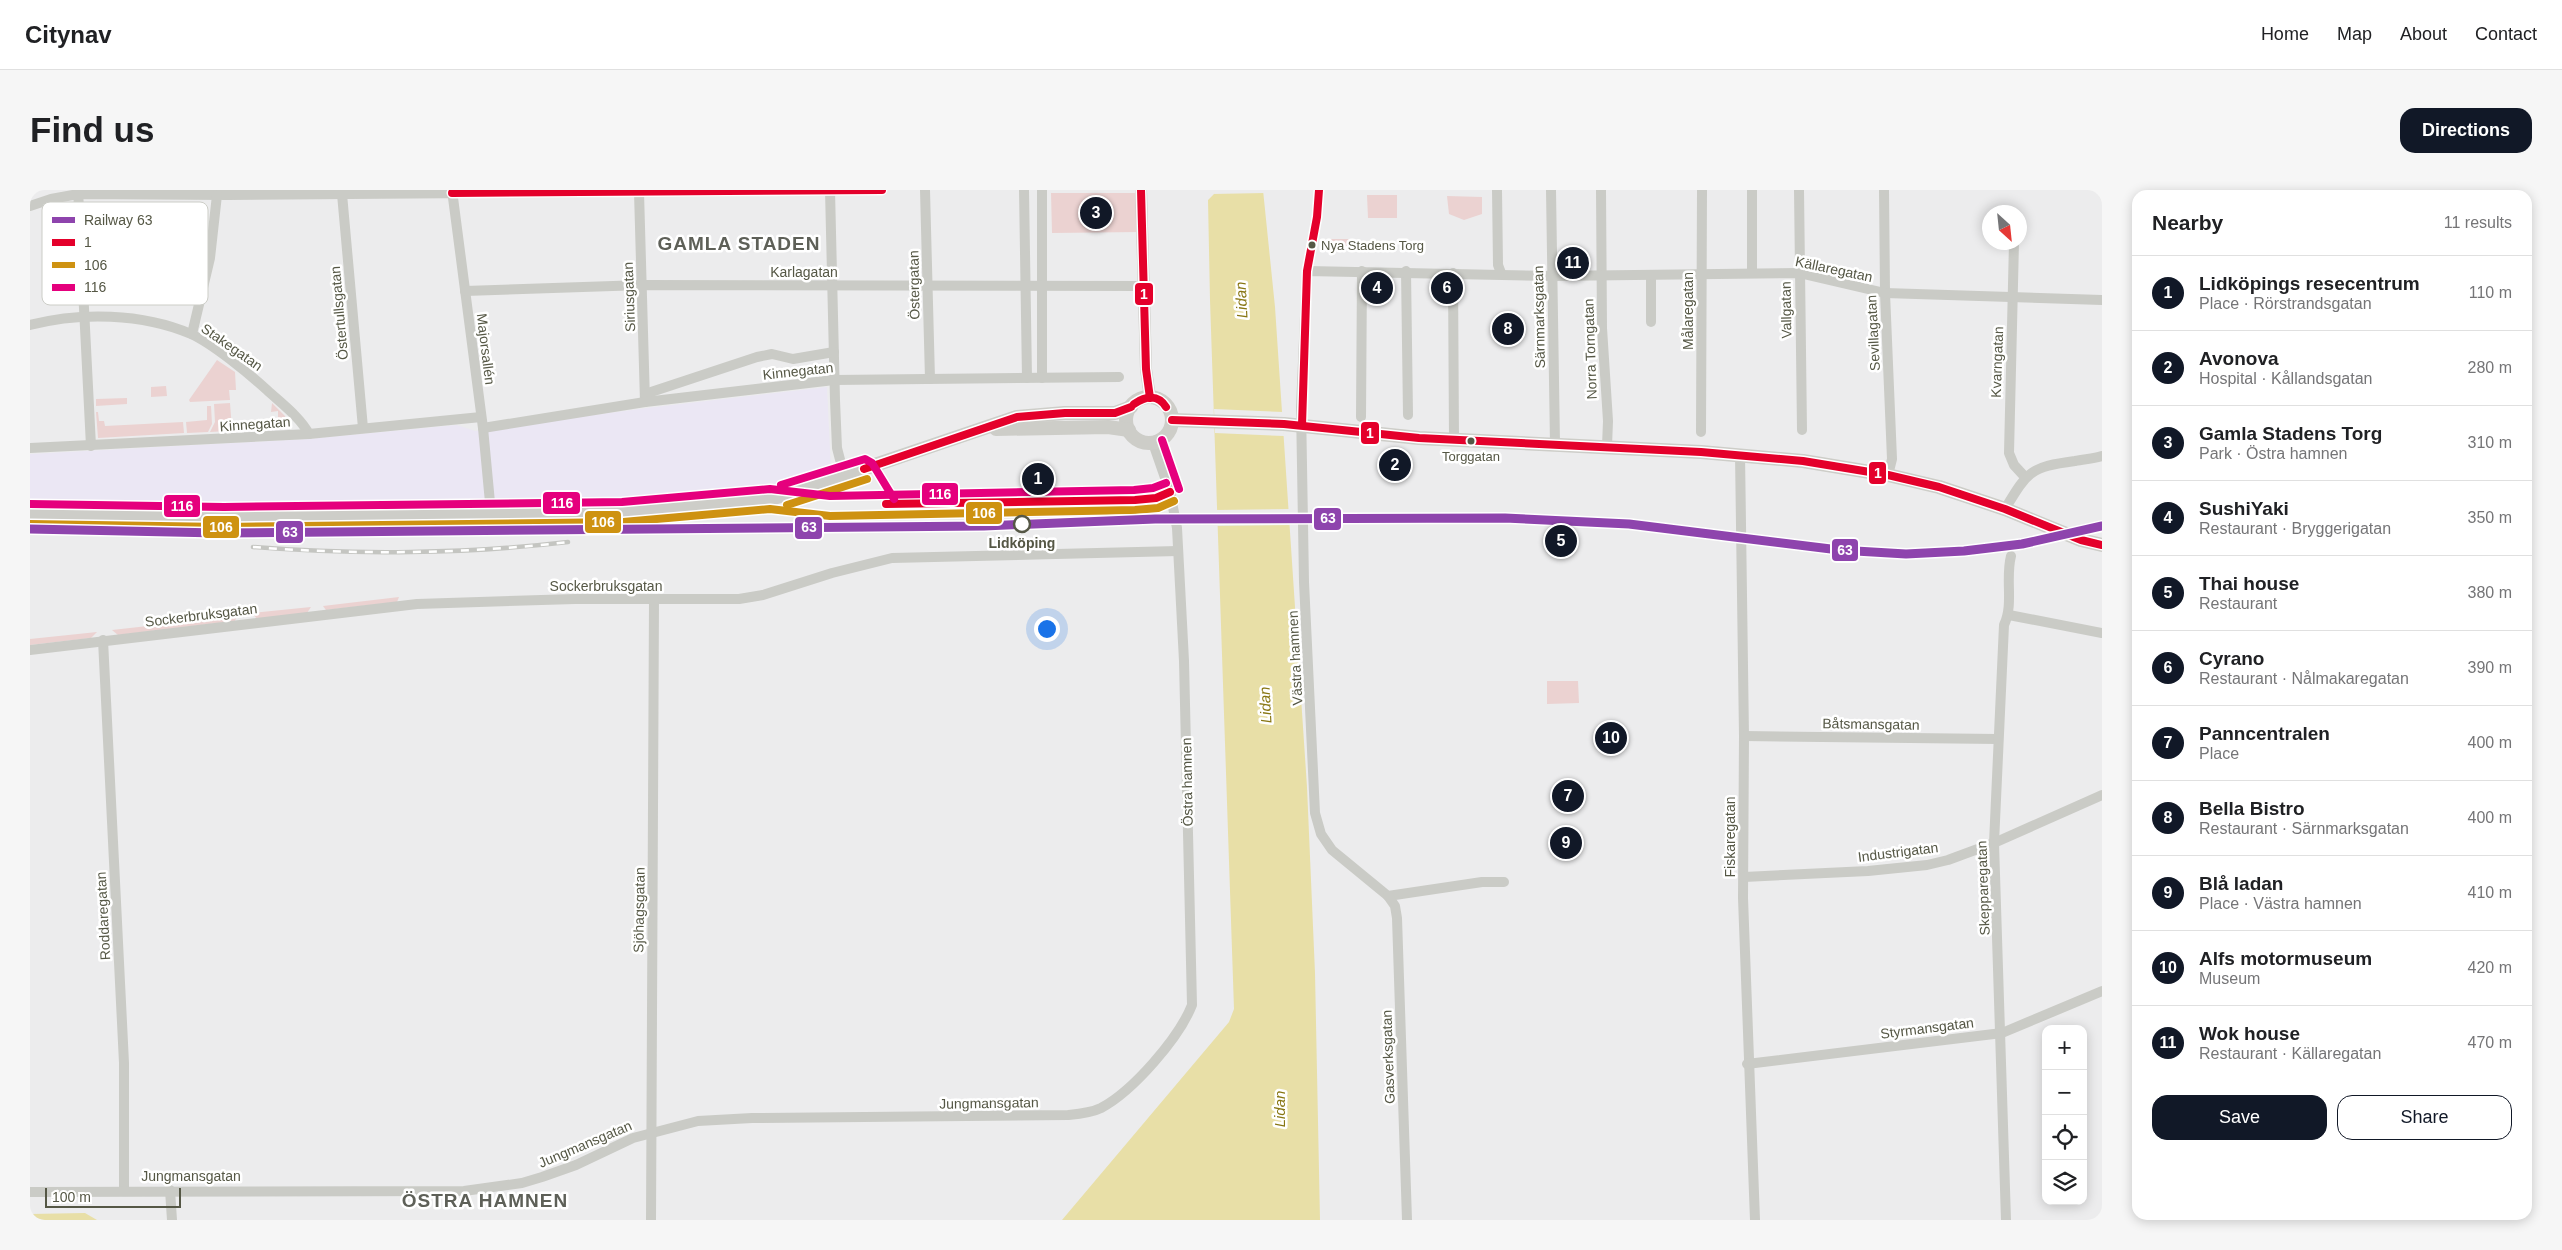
<!DOCTYPE html>
<html lang="en">
<head>
<meta charset="utf-8">
<style>
  body { margin:0; font-family:Arial,sans-serif; background:#f6f6f6; color:#202124 }
  .controls { position:absolute; right:15px; bottom:15px; display:grid; overflow:hidden; border-radius:10px; box-shadow:0 2px 12px #0003 }
  .controls button { width:45px; height:45px; display:grid; place-items:center; padding:0; border:0; border-bottom:1px solid #e0e0e0; background:#fff; color:#202124; font:25px sans-serif }
  .compass { position:absolute; left:1952px; top:15px; width:45px; height:45px; border-radius:50%; background:#fff; box-shadow:0 2px 12px #0003; rotate:153deg }
  .scale { position:absolute; left:15px; bottom:12px; width:136px; box-sizing:border-box; padding-left:5px; border:2px solid #555745; border-top:0; font-size:14px; line-height:18px; white-space:nowrap; color:#555745; -webkit-text-stroke:4px #fff; paint-order:stroke }
  .you { position:absolute; left:1016px; top:438px; width:18px; height:18px; margin:-12px; border:4px solid #fff; border-radius:50%; background:#1a73e8; box-shadow:0 0 0 8px #1a73e833 }
  .badge { display:grid; place-items:center; width:32px; height:32px; border-radius:50%; background:#111827; color:#fff; font-size:16px; font-weight:700 }
  .pin { position:absolute; translate:-50% -50%; border:2px solid #fff; box-shadow:0 1px 5px #0006 }
  .list { margin:0; padding:0; list-style:none }
  h2 { display:flex; justify-content:space-between; align-items:center; height:65px; margin:0; padding:0 20px; font-size:21px }
  h2 small { font-size:16px; font-weight:400; color:#757577 }
  .list li { display:grid; grid-template-columns:32px 1fr auto; gap:15px; align-items:center; box-sizing:border-box; height:75px; padding:0 20px; border-top:1px solid #e0e0e0 }
  .list b { display:block; font-size:19px; white-space:nowrap }
  .list p { margin:0; font-size:16px; white-space:nowrap; color:#757577 }
  .list em { font-size:16px; font-style:normal; color:#757577 }
  .actions { display:flex; gap:10px; padding:15px 20px }
  .actions a { flex:1; padding:11px 0; border:1px solid #111827; border-radius:15px; text-align:center; font-size:18px; color:#111827 }
  .actions .main { background:#111827; color:#fff }
  .icon { flex:none; width:28px; height:28px; fill:none; stroke:currentColor; stroke-width:2; stroke-linecap:round; stroke-linejoin:round }
  .map { position:relative; flex:none; width:2072px; height:1030px; overflow:hidden; border-radius:15px }
  header { display:flex; align-items:center; gap:30px; box-sizing:border-box; height:70px; padding:0 25px; background:#fff; border-bottom:1px solid #e0e0e0 }
  header strong { font-size:24px }
  nav { display:flex; gap:28px; margin-inline-start:auto; font-size:18px }
  .intro { display:flex; align-items:center; justify-content:space-between; box-sizing:border-box; height:120px; padding:0 30px }
  h1 { margin:0; font-size:35px }
  .button { padding:12px 22px; border-radius:15px; background:#111827; color:#fff; font-size:18px; font-weight:700 }
  main { display:flex; gap:30px; padding:0 30px }
  aside { flex:1; background:#fff; border-radius:15px; box-shadow:0 2px 12px #0003 }
  .map>svg:first-child { display:block }
</style>
</head>
<body>
<header>
<strong>Citynav</strong>
<nav><a>Home</a><a>Map</a><a>About</a><a>Contact</a></nav>
</header>
<div class="intro"><h1>Find us</h1><a class="button">Directions</a></div>
<main>
<div class="map">
<svg width="2072" height="1030" viewBox="0 0 2072 1030">
  <rect width="100%" height="100%" fill="#ececed"/>
  <polygon fill="#ebe7f4" points="797,197 801,280 783,289 756,297 705,307 553,317 463,316 191,321 0,318 0,264 278,249 427,235 445,241 617,218"/>
  <g fill="#ebd2d1">
    <polygon points="1021,3 1110,3 1110,42 1022,43"/>
    <polygon points="1337,5 1367,5 1367,28 1338,28"/>
    <polygon points="1417,6 1452,7 1452,24 1434,30 1419,24"/>
    <polygon points="1301,49 1322,49 1322,56 1299,56"/>
    <polygon points="187,170 205,182 206,200 199,200 200,210 160,212 159,210"/>
    <polygon points="136,196 137,206 121,207 121,197"/>
    <polygon points="97,208 97,214 66,216 66,209"/>
    <polygon points="200,213 202,239 248,236 248,221 241,222 242,213 255,226 255,238 180,242 185,232 184,214"/>
    <polygon points="177,216 181,216 182,234 178,242 157,243 156,232 177,230"/>
    <polygon points="66,222 68,222 69,231 74,231 75,236 153,232 154,243 68,248"/>
    <polygon points="369,407 367,412 296,420 293,416"/>
    <polygon points="281,417 277,423 227,429 222,423"/>
    <polygon points="207,426 205,431 88,445 82,440"/>
    <polygon points="67,442 61,448 0,455 0,449"/>
    <polygon points="1517,491 1548,491 1549,513 1517,514"/>
  </g>
  <g fill="#e8dfa7">
    <polygon points="1185,0 1233,0 1245,117 1277,597 1285,783 1290,1030 1032,1030 1199,832 1204,819 1180,110 1178,10 1184,4"/>
    <polygon points="55,1023 67,1030 0,1030 0,1024"/>
  </g>
  <g fill="#ececed">
    <polygon points="1182,0 1235,0 1235,3 1182,4"/>
    <polygon points="1184,219 1253,222 1254,246 1185,243"/>
    <polygon points="1261,319 1262,335 1185,336 1185,320"/>
  </g>
  <g fill="none" stroke-linecap="round" stroke-linejoin="round">
    <g stroke="#cacbc6" stroke-width="10">
      <polyline points="48,0 61,256"/>
      <polyline points="422,0 453,238 461,323"/>
      <polyline points="800,0 805,210 807,258 814,285"/>
      <polyline points="895,0 900,189"/>
      <polyline points="994,0 997,188"/>
      <polyline points="1012,0 1012,188"/>
      <polyline points="1467,0 1468,75 1471,83"/>
      <polyline points="1521,0 1525,254"/>
      <polyline points="1571,0 1572,138 1578,231 1577,256"/>
      <polyline points="1769,0 1772,240"/>
      <polyline points="1854,0 1855,103 1862,269 1858,285"/>
      <polyline points="609,2 615,212"/>
      <polyline points="312,4 333,238"/>
      <polyline points="0,16 21,9 48,4 198,5 852,0"/>
      <polyline points="1984,52 1979,263 1984,275 1995,287"/>
      <polyline points="1376,81 1378,225"/>
      <polyline points="1423,83 1424,250"/>
      <polyline points="1722,83 1722,0"/>
      <polyline points="1621,85 1621,132"/>
      <polyline points="435,101 613,95 1114,96"/>
      <path d="M 0,135 C 50,122 112,123 161,144 C 183,154 218,183 237,200 C 251,213 270,227 279,244"/>
      <polyline points="162,144 180,68 187,5"/>
      <polyline points="615,204 727,167 742,164 763,169 804,162"/>
      <polyline points="1331,227 1332,81"/>
      <polyline points="453,238 615,212 804,190 1089,187"/>
      <polyline points="1671,242 1672,0"/>
      <polyline points="0,258 279,244 451,227"/>
      <polyline points="1710,264 1714,546 1713,708 1725,1030"/>
      <path d="M 1975,319 C 1998,281 2000,277 2045,271 C 2054,269 2064,269 2072,266"/>
      <polyline points="1979,425 2072,443"/>
      <polyline points="73,450 94,873 94,1000"/>
      <polyline points="0,460 387,414 545,409 709,409 733,405 802,383 862,368 1148,361"/>
      <polyline points="1714,546 1968,549"/>
      <polyline points="1714,687 1838,681 1897,675 1918,670 1964,653 2072,605"/>
      <polyline points="1474,692 1452,692 1358,706 1302,660 1291,644 1285,623 1274,392 1271,217 1277,81 1522,86 1769,83 1855,103 2072,110"/>
      <polyline points="1358,706 1365,716 1367,728 1377,1030"/>
      <polyline points="1717,874 1972,843 2072,801"/>
      <polyline points="140,1000 142,1030"/>
      <path d="M 0,1002 L 434,1001 L 492,993 L 512,987 L 546,975 L 603,948 L 668,931 L 722,928 L 1038,925 C 1049,924 1061,923 1071,918 C 1103,901 1149,848 1162,815 L 1154,471 L 1147,338 L 1140,302 L 1123,253"/>
      <polyline points="621,1030 624,410"/>
      <path d="M 1976,1030 L 1964,653 L 1974,435 C 1984,414 1975,389 1981,366"/>
    </g>
    <polyline stroke="#cacbc6" stroke-width="12" points="1111,0 1116,179 1120,208"/>
    <g stroke="#cdcdc8" stroke-width="14">
      <circle cx="1119" cy="230" r="23"/>
      <polyline points="1142,230 1254,234 1389,248 1671,262 1773,271 1858,285 1909,297 1975,319 2051,350 2072,355"/>
      <polyline points="966,239 1078,237 1099,240"/>
      <polyline points="0,324 194,327 593,322 703,314 740,309 774,299 987,227 1035,223 1085,223 1101,217"/>
    </g>
    <g stroke="#c4c5c1" stroke-width="4.5">
      <path id="rail" d="M 223,357 C 324,365 437,364 538,352"/>
    </g>
    <use href="#rail" stroke="#fff" stroke-width="2.5" stroke-dasharray="8" stroke-linecap="butt"/>
    <g stroke="#fff" stroke-width="11">
      <g id="bus-1">
        <polyline points="1111,0 1116,179 1120,208"/>
        <polyline points="422,3 852,0"/>
        <path d="M 1104,214 C 1116,206 1128,204 1136,217"/>
        <polyline points="1142,230 1254,234 1389,248 1671,262 1773,271 1858,285 1909,297 1975,319 2051,350 2072,355"/>
        <polyline points="1272,235 1277,81 1287,27 1289,0"/>
        <polyline points="834,279 987,227 1035,223 1085,223 1101,217"/>
        <polyline points="856,314 1105,310 1126,308 1140,302"/>
      </g>
    </g>
    <g stroke="#fff" stroke-width="11">
      <g id="bus-2">
        <polyline points="757,315 837,289"/>
        <polyline points="0,334 194,337 593,332 740,319 800,326 1105,320 1128,318 1144,311"/>
      </g>
    </g>
    <g stroke="#fff" stroke-width="11">
      <g id="bus-3">
        <polyline points="1132,250 1149,299"/>
        <polyline points="751,295 835,269 842,273 864,309"/>
        <polyline points="0,314 194,317 592,312 740,299 800,306 1104,300 1123,298 1136,293"/>
      </g>
    </g>
    <use href="#bus-1" stroke="#e4002b" stroke-width="8"/>
    <use href="#bus-2" stroke="#ce9211" stroke-width="8"/>
    <use href="#bus-3" stroke="#e5007d" stroke-width="8"/>
    <g stroke="#fff" stroke-width="12">
      <polyline id="rail-1" points="0,339 188,343 954,336 1125,329 1475,328 1599,334 1809,360 1876,364 1934,361 1992,354 2072,336"/>
    </g>
    <use href="#rail-1" stroke="#8e44ad" stroke-width="9"/>
  </g>
  <g fill="#555745" stroke="#fff" stroke-width="2">
    <circle cx="1282" cy="55" r="4.5"/>
    <circle cx="1441" cy="251" r="4.5"/>
  </g>
  <circle fill="#fff" stroke="#555745" stroke-width="2.5" cx="992" cy="334" r="8"/>
  <g text-anchor="middle" dominant-baseline="central" stroke-width="5" stroke-linejoin="round" paint-order="stroke">
    <g font-size="13" fill="#555745" stroke="#fff" text-anchor="start">
      <text x="1291" y="55">Nya Stadens Torg</text>
      <text x="1441" y="266" text-anchor="middle">Torggatan</text>
    </g>
    <g font-size="14" fill="#555745" stroke="#fff">
      <text transform="translate(1804 79) rotate(12)">Källaregatan</text>
      <text x="774" y="82">Karlagatan</text>
      <text transform="translate(884 95) rotate(-91)">Östergatan</text>
      <text transform="translate(599 107) rotate(-92)">Siriusgatan</text>
      <text transform="translate(1756 120) rotate(-91)">Vallgatan</text>
      <text transform="translate(1658 121) rotate(-90)">Målaregatan</text>
      <text transform="translate(309 123) rotate(-95)">Östertullsgatan</text>
      <text transform="translate(1509 127) rotate(-91)">Särnmarksgatan</text>
      <text transform="translate(1843 143) rotate(-93)">Sevillagatan</text>
      <text transform="translate(202 157) rotate(35)">Stakegatan</text>
      <text transform="translate(456 159) rotate(83)">Majorsallén</text>
      <text transform="translate(1560 159) rotate(-92)">Norra Torngatan</text>
      <text transform="translate(1967 172) rotate(-88)">Kvarngatan</text>
      <text transform="translate(768 181) rotate(-6)">Kinnegatan</text>
      <text transform="translate(225 234) rotate(-4)">Kinnegatan</text>
      <text x="576" y="396">Sockerbruksgatan</text>
      <text transform="translate(171 425) rotate(-7)">Sockerbruksgatan</text>
      <text transform="translate(1265 468) rotate(-93)">Västra hamnen</text>
      <text transform="translate(1841 534) rotate(1)">Båtsmansgatan</text>
      <text transform="translate(1157 592) rotate(-91)">Östra hamnen</text>
      <text transform="translate(1700 647) rotate(-90)">Fiskaregatan</text>
      <text transform="translate(1868 662) rotate(-7)">Industrigatan</text>
      <text transform="translate(1953 698) rotate(-92)">Skepparegatan</text>
      <text transform="translate(609 720) rotate(-89)">Sjöhagsgatan</text>
      <text transform="translate(73 726) rotate(-93)">Roddaregatan</text>
      <text transform="translate(1897 838) rotate(-7)">Styrmansgatan</text>
      <text transform="translate(1358 867) rotate(-92)">Gasverksgatan</text>
      <text transform="translate(959 913) rotate(-1)">Jungmansgatan</text>
      <text transform="translate(555 954) rotate(-23)">Jungmansgatan</text>
      <text x="161" y="986">Jungmansgatan</text>
    </g>
    <g font-size="14" font-weight="bold" fill="#555745" stroke="#fff">
      <text x="992" y="353">Lidköping</text>
    </g>
    <g font-size="15" font-style="italic" fill="#887613" stroke="#fff">
      <text transform="translate(1211 110) rotate(-93)">Lidan</text>
      <text transform="translate(1235 515) rotate(-93)">Lidan</text>
      <text transform="translate(1249 919) rotate(-90)">Lidan</text>
    </g>
    <g font-size="19" font-weight="bold" letter-spacing="1" fill="#5e6058" stroke="#fff">
      <text x="709" y="53">GAMLA STADEN</text>
      <text x="455" y="1010">ÖSTRA HAMNEN</text>
    </g>
  </g>
  <rect x="12" y="12" width="166" height="103" rx="8" fill="#fff" stroke="#cccdc7" stroke-width="1"/>
  <rect x="22" y="27" width="23" height="6" fill="#8e44ad"/>
  <rect x="22" y="49" width="23" height="7" fill="#e4002b"/>
  <rect x="22" y="72" width="23" height="6" fill="#ce9211"/>
  <rect x="22" y="94" width="23" height="7" fill="#e5007d"/>
  <g font-size="14" fill="#555745">
    <text x="54" y="35">Railway 63</text>
    <text x="54" y="57">1</text>
    <text x="54" y="80">106</text>
    <text x="54" y="102">116</text>
  </g>
  <g stroke="#fff" stroke-width="2">
    <rect x="1104" y="92" width="20" height="24" rx="5" fill="#e4002b"/>
    <rect x="1330" y="231" width="20" height="24" rx="5" fill="#e4002b"/>
    <rect x="1838" y="271" width="19" height="24" rx="5" fill="#e4002b"/>
    <rect x="891" y="292" width="38" height="24" rx="5" fill="#e5007d"/>
    <rect x="512" y="301" width="39" height="24" rx="5" fill="#e5007d"/>
    <rect x="133" y="304" width="38" height="24" rx="5" fill="#e5007d"/>
    <rect x="935" y="311" width="38" height="24" rx="5" fill="#ce9211"/>
    <rect x="1283" y="317" width="29" height="24" rx="5" fill="#8e44ad"/>
    <rect x="554" y="320" width="38" height="24" rx="5" fill="#ce9211"/>
    <rect x="172" y="325" width="38" height="24" rx="5" fill="#ce9211"/>
    <rect x="764" y="326" width="29" height="24" rx="5" fill="#8e44ad"/>
    <rect x="245" y="330" width="29" height="24" rx="5" fill="#8e44ad"/>
    <rect x="1801" y="348" width="28" height="24" rx="5" fill="#8e44ad"/>
  </g>
  <g font-size="14" text-anchor="middle" font-weight="bold" fill="#fff">
    <text x="1114" y="109">1</text>
    <text x="1340" y="248">1</text>
    <text x="1848" y="288">1</text>
    <text x="910" y="309">116</text>
    <text x="532" y="318">116</text>
    <text x="152" y="321">116</text>
    <text x="954" y="328">106</text>
    <text x="1298" y="333">63</text>
    <text x="573" y="337">106</text>
    <text x="191" y="342">106</text>
    <text x="779" y="342">63</text>
    <text x="260" y="347">63</text>
    <text x="1815" y="365">63</text>
  </g>
</svg>
<div class="controls">
<button>+</button>
<button>−</button>
<button><svg class="icon" aria-label="locate" viewBox="0 0 24 24"><circle cx="12" cy="12" r="6"/><path d="M12 2v4M12 18v4M2 12h4M18 12h4"/></svg></button>
<button><svg class="icon" aria-label="layers" viewBox="0 0 24 24"><path d="M12 4l9 5-9 5-9-5zM3 14l9 5 9-5"/></svg></button>
</div>
<svg class="compass" viewBox="-18 -18 36 36"><path d="M0-13l5 13h-10z" fill="#e53935"/><path d="M0 13l5-13h-10z" fill="#757577"/></svg>
<div class="scale">100 m</div>
<div class="you"></div>
<div class="pin badge" style="left:1008px;top:289px">1</div>
<div class="pin badge" style="left:1365px;top:275px">2</div>
<div class="pin badge" style="left:1066px;top:23px">3</div>
<div class="pin badge" style="left:1347px;top:98px">4</div>
<div class="pin badge" style="left:1531px;top:351px">5</div>
<div class="pin badge" style="left:1417px;top:98px">6</div>
<div class="pin badge" style="left:1538px;top:606px">7</div>
<div class="pin badge" style="left:1478px;top:139px">8</div>
<div class="pin badge" style="left:1536px;top:653px">9</div>
<div class="pin badge" style="left:1581px;top:548px">10</div>
<div class="pin badge" style="left:1543px;top:73px">11</div>
</div>
<aside>
<h2>Nearby<small>11 results</small></h2>
<ul class="list">
<li><span class="badge">1</span><div><b>Lidköpings resecentrum</b><p>Place · Rörstrandsgatan</p></div><em>110 m</em></li>
<li><span class="badge">2</span><div><b>Avonova</b><p>Hospital · Kållandsgatan</p></div><em>280 m</em></li>
<li><span class="badge">3</span><div><b>Gamla Stadens Torg</b><p>Park · Östra hamnen</p></div><em>310 m</em></li>
<li><span class="badge">4</span><div><b>SushiYaki</b><p>Restaurant · Bryggerigatan</p></div><em>350 m</em></li>
<li><span class="badge">5</span><div><b>Thai house</b><p>Restaurant</p></div><em>380 m</em></li>
<li><span class="badge">6</span><div><b>Cyrano</b><p>Restaurant · Nålmakaregatan</p></div><em>390 m</em></li>
<li><span class="badge">7</span><div><b>Panncentralen</b><p>Place</p></div><em>400 m</em></li>
<li><span class="badge">8</span><div><b>Bella Bistro</b><p>Restaurant · Särnmarksgatan</p></div><em>400 m</em></li>
<li><span class="badge">9</span><div><b>Blå ladan</b><p>Place · Västra hamnen</p></div><em>410 m</em></li>
<li><span class="badge">10</span><div><b>Alfs motormuseum</b><p>Museum</p></div><em>420 m</em></li>
<li><span class="badge">11</span><div><b>Wok house</b><p>Restaurant · Källaregatan</p></div><em>470 m</em></li>
</ul>
<div class="actions"><a class="main">Save</a><a>Share</a></div>
</aside>
</main>
</body>
</html>
